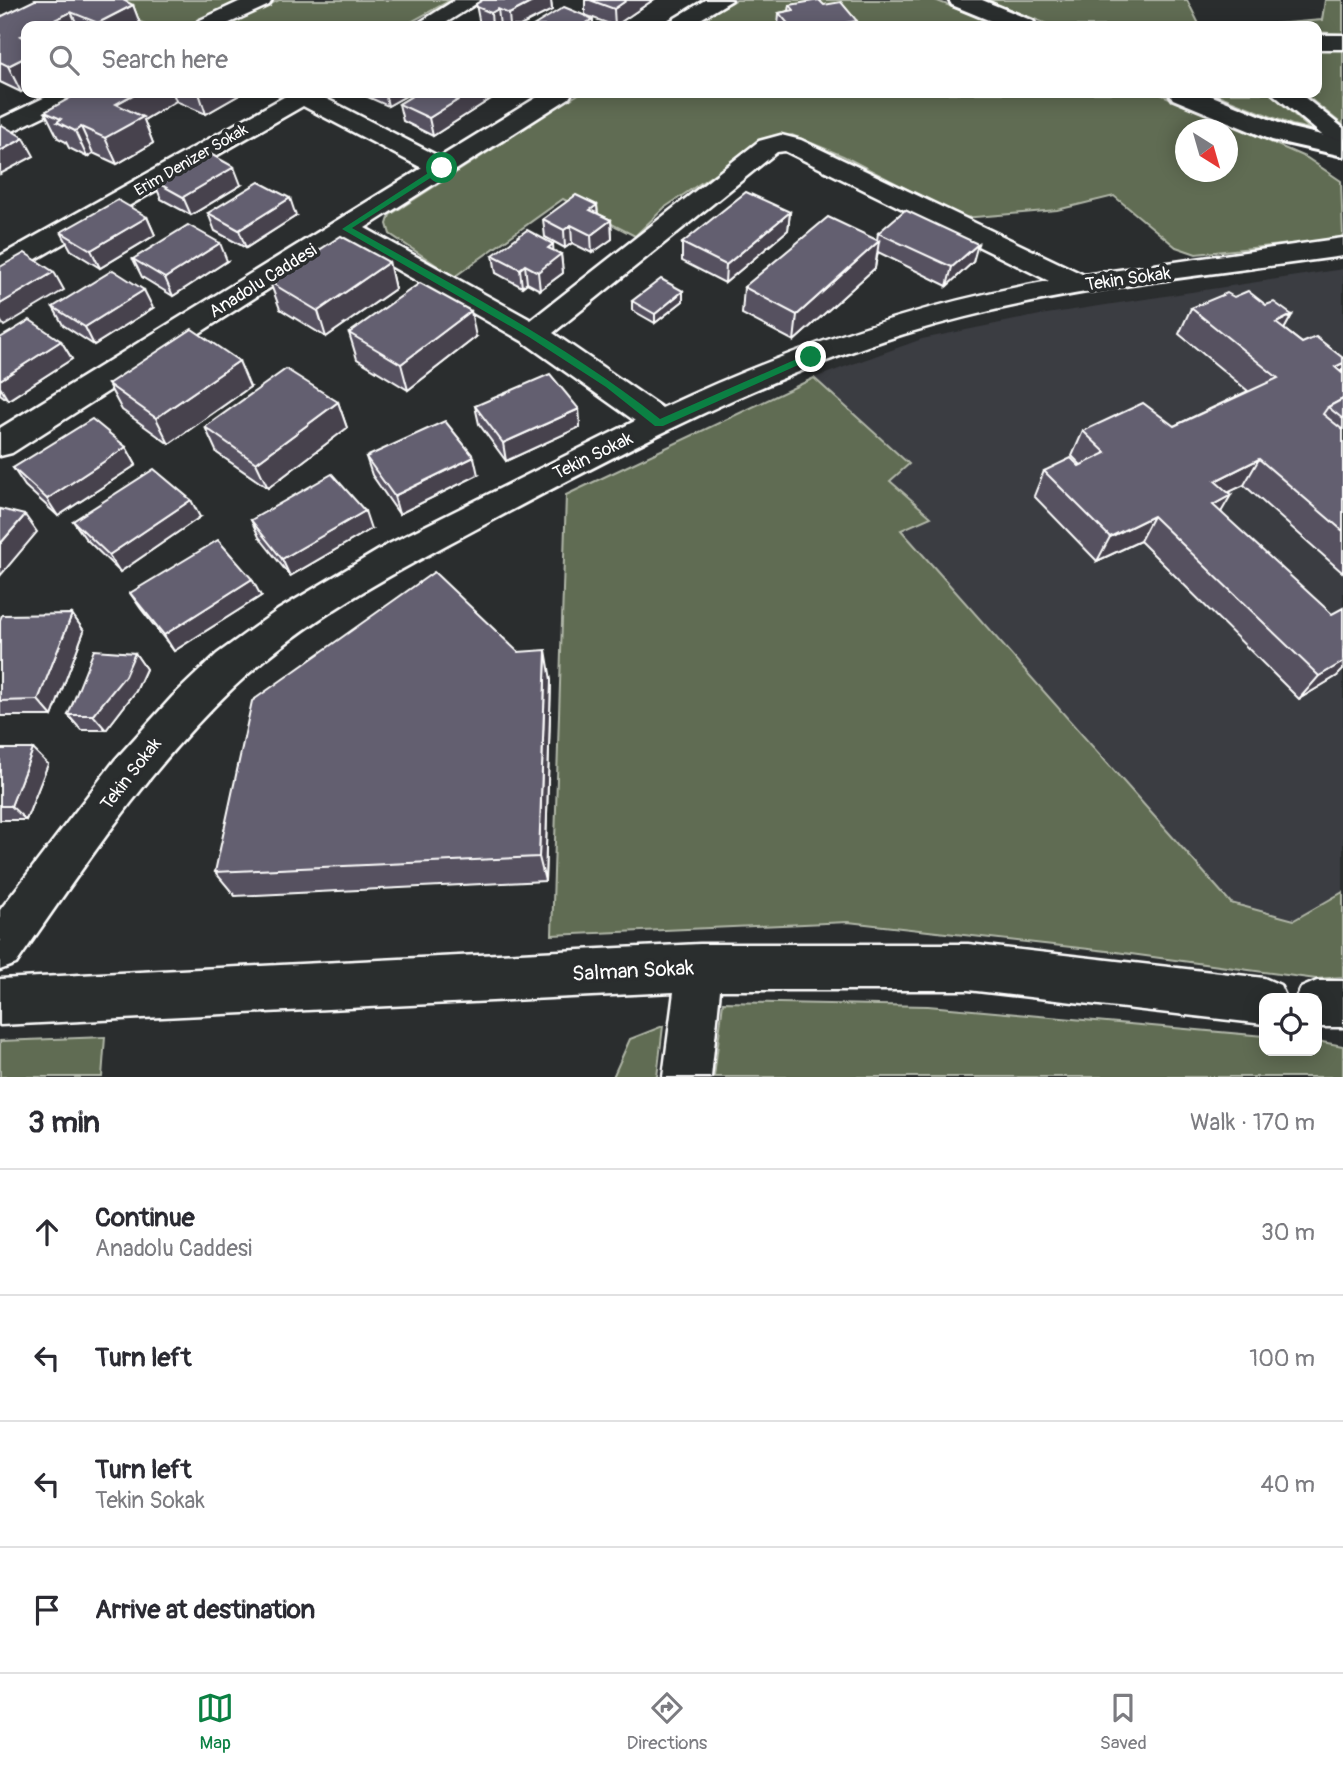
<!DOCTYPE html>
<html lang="en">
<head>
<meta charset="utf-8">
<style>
  body { margin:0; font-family:Pangolin,sans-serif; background:#f2f2f3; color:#2b2b33 }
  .controls { position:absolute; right:21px; bottom:21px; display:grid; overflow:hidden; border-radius:14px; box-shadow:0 4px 18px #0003 }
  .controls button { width:63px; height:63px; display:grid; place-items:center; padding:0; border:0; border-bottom:2px solid #e1e1e2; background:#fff; color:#2b2b33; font:35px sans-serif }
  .compass { position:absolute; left:1175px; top:119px; width:63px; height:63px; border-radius:50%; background:#fff; box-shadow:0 4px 18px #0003; rotate:143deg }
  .stop { position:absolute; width:21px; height:21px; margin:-16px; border:5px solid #0b8043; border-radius:50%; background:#fff }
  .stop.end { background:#0b8043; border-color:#fff; box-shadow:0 2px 7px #0008 }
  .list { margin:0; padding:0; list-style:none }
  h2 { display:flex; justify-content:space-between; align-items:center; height:91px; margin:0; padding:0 28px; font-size:30px }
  h2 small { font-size:23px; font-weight:400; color:#7c7c81 }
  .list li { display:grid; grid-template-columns:46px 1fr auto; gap:21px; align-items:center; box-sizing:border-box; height:126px; padding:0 28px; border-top:2px solid #e1e1e2 }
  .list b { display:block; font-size:26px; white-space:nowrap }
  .list p { margin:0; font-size:23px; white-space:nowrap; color:#7c7c81 }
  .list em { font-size:23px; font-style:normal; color:#7c7c81 }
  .icon { flex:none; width:38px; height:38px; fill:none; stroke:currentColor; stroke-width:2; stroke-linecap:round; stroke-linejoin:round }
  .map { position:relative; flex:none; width:1343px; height:1077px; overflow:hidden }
  .search { position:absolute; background:#fff; box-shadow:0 4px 18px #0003; left:21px; right:21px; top:21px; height:77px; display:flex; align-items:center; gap:18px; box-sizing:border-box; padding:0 24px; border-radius:14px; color:#7c7c81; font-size:26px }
  .sheet { height:595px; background:#fff }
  nav { display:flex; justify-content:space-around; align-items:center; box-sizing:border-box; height:98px; border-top:2px solid #e1e1e2; background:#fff; font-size:19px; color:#7c7c81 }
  nav a { display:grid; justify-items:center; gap:4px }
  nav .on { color:#0b8043 }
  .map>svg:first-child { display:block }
</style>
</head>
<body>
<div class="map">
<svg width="1343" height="1077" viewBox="0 0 1343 1077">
  <rect width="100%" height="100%" fill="#2a2d2e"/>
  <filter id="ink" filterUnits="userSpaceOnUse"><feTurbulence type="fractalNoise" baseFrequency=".0143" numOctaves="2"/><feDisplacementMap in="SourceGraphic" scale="14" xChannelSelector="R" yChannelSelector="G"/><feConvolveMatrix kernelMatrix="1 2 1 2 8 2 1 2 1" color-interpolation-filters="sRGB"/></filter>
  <g filter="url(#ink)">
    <polygon fill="#3b3c42" points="1343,269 1343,894 1294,920 1231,903 1146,810 901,530 931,517 890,481 909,464 814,378 922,339 1040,315"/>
    <g fill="#616c52" stroke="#b0b6a8" stroke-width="2" fill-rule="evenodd">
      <polygon points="89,0 250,0 197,26 150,26"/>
      <polygon points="279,0 451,0 404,26 225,26"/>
      <polygon points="736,0 935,0 1001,26 691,26"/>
      <polygon points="986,0 1187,0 1200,26 1052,26"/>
      <polygon points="1325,0 1343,0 1343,34 1317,32 1317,26 1251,26 1322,20"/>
      <polygon points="1317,48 1343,49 1343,125 1303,93 1317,93"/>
      <path d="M 580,93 L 1158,93 L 1307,158 L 1341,181 L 1343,236 L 1336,239 L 1196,254 L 1176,247 L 1114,196 L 1057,210 L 963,218 L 843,156 L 792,135 L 757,145 L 664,208 L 635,236 L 563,199 L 454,277 L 390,234 L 387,224 L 390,215 ZM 1186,130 L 1228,130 L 1228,172 L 1186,172 Z"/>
      <polygon points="1213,93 1270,93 1310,129 1292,125"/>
      <polygon points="814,378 909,464 890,481 931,517 901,530 1231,903 1294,920 1343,892 1343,977 1316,979 1116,952 848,922 552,935 566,495"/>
      <polygon points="723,1002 928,1006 1264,1036 1264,1051 1317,1051 1317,1041 1343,1046 1343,1077 714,1077"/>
      <polygon points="663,1026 657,1077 613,1077 630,1039"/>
      <polygon points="105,1037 102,1077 0,1077 0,1041"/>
    </g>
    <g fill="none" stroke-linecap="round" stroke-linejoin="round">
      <g stroke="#fff" stroke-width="5">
        <g id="street">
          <polygon points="243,0 272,0 269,5 223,26 195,26 198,21"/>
          <polygon points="455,0 482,0 441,26 414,26"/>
          <polygon points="705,0 732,0 689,26 662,26"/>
          <rect x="1317" y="35" width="26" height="14"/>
          <polygon points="54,93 84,93 81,98 0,137 0,119"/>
          <path d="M 291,93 L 320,93 L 319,95 L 440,157 L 544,93 L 572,93 L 569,98 L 365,228 L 531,320 L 759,141 L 781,135 L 801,140 L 1084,275 L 1343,238 L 1343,256 C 1196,277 1045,290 904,334 C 763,378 627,449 497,518 C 407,566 308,616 234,687 C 148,768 83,868 16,964 L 0,970 L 0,910 L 115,760 L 173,696 L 217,654 L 278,610 L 389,544 L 635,421 L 522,341 L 345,240 L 12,453 L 0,456 L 0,428 L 422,168 L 303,106 L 10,274 L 0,277 L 0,256 ZM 785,151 L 1049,281 C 913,305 786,350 662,408 L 553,333 L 777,152 Z"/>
          <polygon points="1272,93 1299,93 1343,128 1343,148 1334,145"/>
          <polygon points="700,944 968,944 1264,978 1280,985 1286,998 1264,998 1264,1024 968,990 720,990 711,1077 663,1077 674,992 0,1025 0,979"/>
          <polygon points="1317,981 1343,981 1343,1027 1317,1027 1317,998 1296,998 1301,988"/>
        </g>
      </g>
      <g stroke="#fff" stroke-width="6">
        <g id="secondary">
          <polygon points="949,0 982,0 1033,21 1036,26 1003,26 952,5"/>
          <polygon points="1169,93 1205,93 1291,128 1343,140 1343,156 1272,140 1173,99"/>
        </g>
      </g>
      <use href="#street" fill="#2a2d2e" fill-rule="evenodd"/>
      <use href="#secondary" fill="#2a2d2e" fill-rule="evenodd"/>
    </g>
    <g fill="#565160" stroke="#fff" stroke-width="2">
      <polygon points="483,0 551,0 552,10 520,26 483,26 480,25 476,4"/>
      <polygon points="585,0 653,0 615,26 585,15"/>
      <polygon points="133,5 141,26 26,26 26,89 21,92 0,82 0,17"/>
      <polygon points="790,5 824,5 857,26 778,26 779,13 789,11"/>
      <polygon points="75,93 240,93 241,94 206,114 176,101 144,120 153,143 117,164 93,153 87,157 69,148 66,142 58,138 45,112 76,95"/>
      <polygon points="359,93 411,93 388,106"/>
      <polygon points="417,93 500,93 433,136 403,121 399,104"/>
      <polygon points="154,181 241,185 191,215 161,199"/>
      <polygon points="597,205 598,214 611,220 612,239 592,253 572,243 565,248 545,237 543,219"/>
      <polygon points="790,212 788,230 725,283 682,261 682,243"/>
      <polygon points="208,213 296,216 246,248 215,231"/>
      <polygon points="147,217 155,235 100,268 71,250 61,232"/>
      <polygon points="878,233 973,262 947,286 878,252 875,268 794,341 742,314 744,287 877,240"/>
      <polygon points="553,244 553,251 561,254 563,273 540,290 527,283 522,287 496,273 493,255"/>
      <polygon points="133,259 227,261 173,296 142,277"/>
      <polygon points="389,262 395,289 326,337 280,309 270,282"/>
      <polygon points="683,291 683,301 655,323 632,310 632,301"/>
      <polygon points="1234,297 1266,305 1292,315 1284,329 1302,343 1343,358 1343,573 1244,485 1228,492 1221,512 1337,676 1299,699 1140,541 1097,561 1034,496 1044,471 1081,465 1072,456 1083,431 1174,426 1248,391 1179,334 1191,308"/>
      <polygon points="53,307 153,308 94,345 63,325"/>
      <polygon points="349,333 476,337 408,390 357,359"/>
      <polygon points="0,338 61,341 72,359 8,400 0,394"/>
      <polygon points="108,384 250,387 169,444 122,410"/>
      <polygon points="338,402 347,428 268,488 217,453 205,427"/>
      <polygon points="475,406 579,409 580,427 506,461 479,424"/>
      <polygon points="126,447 136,465 58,516 25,486 13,468"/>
      <polygon points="366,457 478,475 399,514 372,475"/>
      <polygon points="200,517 120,572 85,538 73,521"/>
      <polygon points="251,520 371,529 290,576 259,537"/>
      <polygon points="130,593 261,596 174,651 141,609"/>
      <polygon points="72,614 84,631 52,716 0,716 0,620"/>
      <polygon points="518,652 551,680 545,881 235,896 215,872"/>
      <polygon points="135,653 146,669 136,691 106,730 81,730 68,715"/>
      <polygon points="0,749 48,764 26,820 0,820"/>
    </g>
    <g fill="#46424e" stroke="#fff" stroke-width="2">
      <polygon points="536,0 551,0 552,10 520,26 510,26 509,14"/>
      <polygon points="627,0 653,0 615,26 614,9"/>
      <polygon points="133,5 141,26 100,26 98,23"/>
      <polygon points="498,9 500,26 492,26 491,13"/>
      <polygon points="71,12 78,26 42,26"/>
      <polygon points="593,19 593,26 581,26"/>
      <polygon points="857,21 857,26 827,26"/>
      <polygon points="26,57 26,89 21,92 8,66"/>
      <polygon points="136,93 173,93 176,101 144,120 153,143 117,164 105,138 116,104"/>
      <polygon points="199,93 240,93 241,94 206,114"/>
      <polygon points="385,93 411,93 388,106"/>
      <polygon points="469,93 500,93 433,136 429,118"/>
      <polygon points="81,127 93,153 87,157 75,131"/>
      <polygon points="24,138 34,156 0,174 0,151"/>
      <polygon points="234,167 241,185 191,215 183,197"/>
      <polygon points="290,198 296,216 246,248 239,230"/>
      <polygon points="597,205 598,223 590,210"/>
      <polygon points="790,212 788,230 725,283 726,265"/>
      <polygon points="147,217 155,235 100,268 91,250"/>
      <polygon points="611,220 612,239 592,253 591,235"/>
      <polygon points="571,225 572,243 565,248 564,230"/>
      <polygon points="879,241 875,268 794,341 797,315"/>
      <polygon points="220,243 227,261 173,296 165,278"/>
      <polygon points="553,244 554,259 561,254 563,273 540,290 538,272 548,248"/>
      <polygon points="978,244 973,262 947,286 952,267"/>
      <polygon points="389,262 395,289 326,337 318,311"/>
      <polygon points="525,265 527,283 522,287 520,269"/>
      <polygon points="54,272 64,290 4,326 0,320 0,304"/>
      <polygon points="144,290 153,308 94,345 85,327"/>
      <polygon points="683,291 683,301 655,323 655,314"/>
      <polygon points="471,311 476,337 408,390 401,364"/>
      <polygon points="1292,315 1277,342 1276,323"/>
      <polygon points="61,341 72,359 8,400 0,387 0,380"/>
      <polygon points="239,361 250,387 169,444 156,418"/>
      <polygon points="1343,363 1343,368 1331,387 1335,367"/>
      <polygon points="338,402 347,428 268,488 256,463"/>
      <polygon points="579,409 580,427 506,461 503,443"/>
      <polygon points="126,447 136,465 58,516 47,499"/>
      <polygon points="474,457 478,475 399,514 394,496"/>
      <polygon points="1259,459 1244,485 1200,506 1215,481"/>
      <polygon points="1231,495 1216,521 1213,505"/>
      <polygon points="191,500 200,517 120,572 109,555"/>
      <polygon points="365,511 371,529 290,576 282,559"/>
      <polygon points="25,515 37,532 0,576 0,544"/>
      <polygon points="1153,516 1140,541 1097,561 1110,537"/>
      <polygon points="252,579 261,596 174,651 164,635"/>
      <polygon points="72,614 84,631 52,716 38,700"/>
      <polygon points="546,650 551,680 545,881 539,857"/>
      <polygon points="135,653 146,669 136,691 106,730 93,715"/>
      <polygon points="1343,662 1343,670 1337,676 1299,699 1319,676"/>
      <polygon points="33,749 48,764 26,820 11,806"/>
    </g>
    <g fill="#645e70" stroke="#fff" stroke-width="2">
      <polygon points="35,0 123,0 133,5 98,23 71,12 42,26 26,26 26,34 21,36 26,39 26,57 8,66 0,62 0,17"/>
      <polygon points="483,0 536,0 509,14 498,9 491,13 477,7 476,4"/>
      <polygon points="590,0 627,0 614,9"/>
      <polygon points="819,0 824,5 841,2 857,21 827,26 790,26 779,13 794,10 790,5"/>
      <polygon points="564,7 593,19 581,26 533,26"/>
      <polygon points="78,93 136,93 116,104 143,117 105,138 81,127 75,131 57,122 61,119 45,112 79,93"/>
      <polygon points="417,93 469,93 429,118 399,104"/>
      <polygon points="2,125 24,138 0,151 0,126"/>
      <polygon points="205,151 234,167 183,197 154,181"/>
      <polygon points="259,182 290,198 239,230 208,213"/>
      <polygon points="746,192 790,212 726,265 682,243"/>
      <polygon points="576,195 597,205 590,210 611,220 591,235 571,225 564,230 543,219"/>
      <polygon points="118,200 147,217 91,250 61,232"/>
      <polygon points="905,210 978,244 952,267 878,233"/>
      <polygon points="828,217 879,241 797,315 744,287"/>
      <polygon points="188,225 220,243 165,278 133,259"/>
      <polygon points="527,230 553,244 548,248 561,254 538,272 525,265 520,269 493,255"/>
      <polygon points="341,236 389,262 318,311 270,282"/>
      <polygon points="25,253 54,272 0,304 0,267"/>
      <polygon points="113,270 144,290 85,327 53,307"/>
      <polygon points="661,279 683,291 655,314 632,301"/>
      <polygon points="420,283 471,311 401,364 349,333"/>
      <polygon points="1248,291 1266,305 1274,302 1292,315 1276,323 1302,343 1316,337 1343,358 1343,363 1335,367 1343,374 1343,399 1328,407 1323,414 1343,430 1343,531 1259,459 1215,481 1231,495 1213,505 1332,614 1343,608 1343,662 1319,676 1153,516 1110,537 1044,471 1071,458 1079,466 1106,453 1083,431 1143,403 1174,426 1278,378 1191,308 1227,293 1234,297"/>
      <polygon points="30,320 61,341 0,380 0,338"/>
      <polygon points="192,329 239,361 156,418 108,384"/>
      <polygon points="286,369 338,402 256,463 205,427"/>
      <polygon points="550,374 579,409 503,443 475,406"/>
      <polygon points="1343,399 1343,419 1328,407"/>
      <polygon points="92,419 126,447 47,499 13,468"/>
      <polygon points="445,421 474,457 394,496 366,457"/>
      <polygon points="154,469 191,500 109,555 73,521"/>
      <polygon points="332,474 365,511 282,559 251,520"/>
      <polygon points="0,509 25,515 0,544"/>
      <polygon points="218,540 252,579 164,635 130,593"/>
      <polygon points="434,572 518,652 546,650 539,857 215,872 252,701"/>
      <polygon points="72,614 38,700 0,701 0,620 2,615"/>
      <polygon points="94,650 135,653 125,676 93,715 68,715"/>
      <polygon points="0,749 33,749 11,806 0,806"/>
    </g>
  </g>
  <path fill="#0b8043" d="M 439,166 L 446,168 L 352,228 C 458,288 565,344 660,419 L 808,354 L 816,357 L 663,426 L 655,426 L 606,387 L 529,337 L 342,229 Z"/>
  <g text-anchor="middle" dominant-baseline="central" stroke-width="7" stroke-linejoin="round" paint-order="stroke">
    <g font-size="16" fill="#fff" stroke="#2a2d2e">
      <text transform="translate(191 160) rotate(-30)">Erim Denizer Sokak</text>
    </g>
    <g font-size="18" fill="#fff" stroke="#2a2d2e">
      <text transform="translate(1128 279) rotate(-8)">Tekin Sokak</text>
      <text transform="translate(263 281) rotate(-32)">Anadolu Caddesi</text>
      <text transform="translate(593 456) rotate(-26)">Tekin Sokak</text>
      <text transform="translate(131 774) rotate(-52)">Tekin Sokak</text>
    </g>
    <g font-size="21" fill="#fff" stroke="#2a2d2e">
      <text transform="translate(633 971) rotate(-3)">Salman Sokak</text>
    </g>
  </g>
</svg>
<div class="controls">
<button><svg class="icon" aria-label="locate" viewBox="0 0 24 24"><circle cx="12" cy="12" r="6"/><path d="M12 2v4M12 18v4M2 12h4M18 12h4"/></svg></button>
</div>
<svg class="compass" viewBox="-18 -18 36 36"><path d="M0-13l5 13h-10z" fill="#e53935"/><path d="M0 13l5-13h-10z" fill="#7c7c81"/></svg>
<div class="stop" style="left:442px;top:168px"></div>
<div class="stop end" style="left:811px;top:357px"></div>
<div class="search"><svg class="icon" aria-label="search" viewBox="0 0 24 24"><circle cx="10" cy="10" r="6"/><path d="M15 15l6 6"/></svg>Search here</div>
</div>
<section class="sheet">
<h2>3 min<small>Walk · 170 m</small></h2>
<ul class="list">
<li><svg class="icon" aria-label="ahead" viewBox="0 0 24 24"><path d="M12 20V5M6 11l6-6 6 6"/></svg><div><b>Continue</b><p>Anadolu Caddesi</p></div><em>30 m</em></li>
<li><svg class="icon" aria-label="left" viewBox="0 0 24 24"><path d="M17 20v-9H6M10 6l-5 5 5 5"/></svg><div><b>Turn left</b></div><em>100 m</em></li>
<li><svg class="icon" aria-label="left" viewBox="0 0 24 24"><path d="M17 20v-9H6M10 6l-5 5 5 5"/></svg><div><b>Turn left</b><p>Tekin Sokak</p></div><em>40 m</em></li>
<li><svg class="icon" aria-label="arrive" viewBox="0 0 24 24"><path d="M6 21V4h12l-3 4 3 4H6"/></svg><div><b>Arrive at destination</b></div></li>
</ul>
</section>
<nav>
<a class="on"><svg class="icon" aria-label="map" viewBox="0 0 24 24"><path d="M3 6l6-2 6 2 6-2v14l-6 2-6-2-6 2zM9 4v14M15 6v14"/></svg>Map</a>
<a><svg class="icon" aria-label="directions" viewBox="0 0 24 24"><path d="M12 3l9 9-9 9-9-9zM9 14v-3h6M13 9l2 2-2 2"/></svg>Directions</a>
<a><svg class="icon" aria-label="saved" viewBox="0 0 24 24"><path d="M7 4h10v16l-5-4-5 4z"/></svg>Saved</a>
</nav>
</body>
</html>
